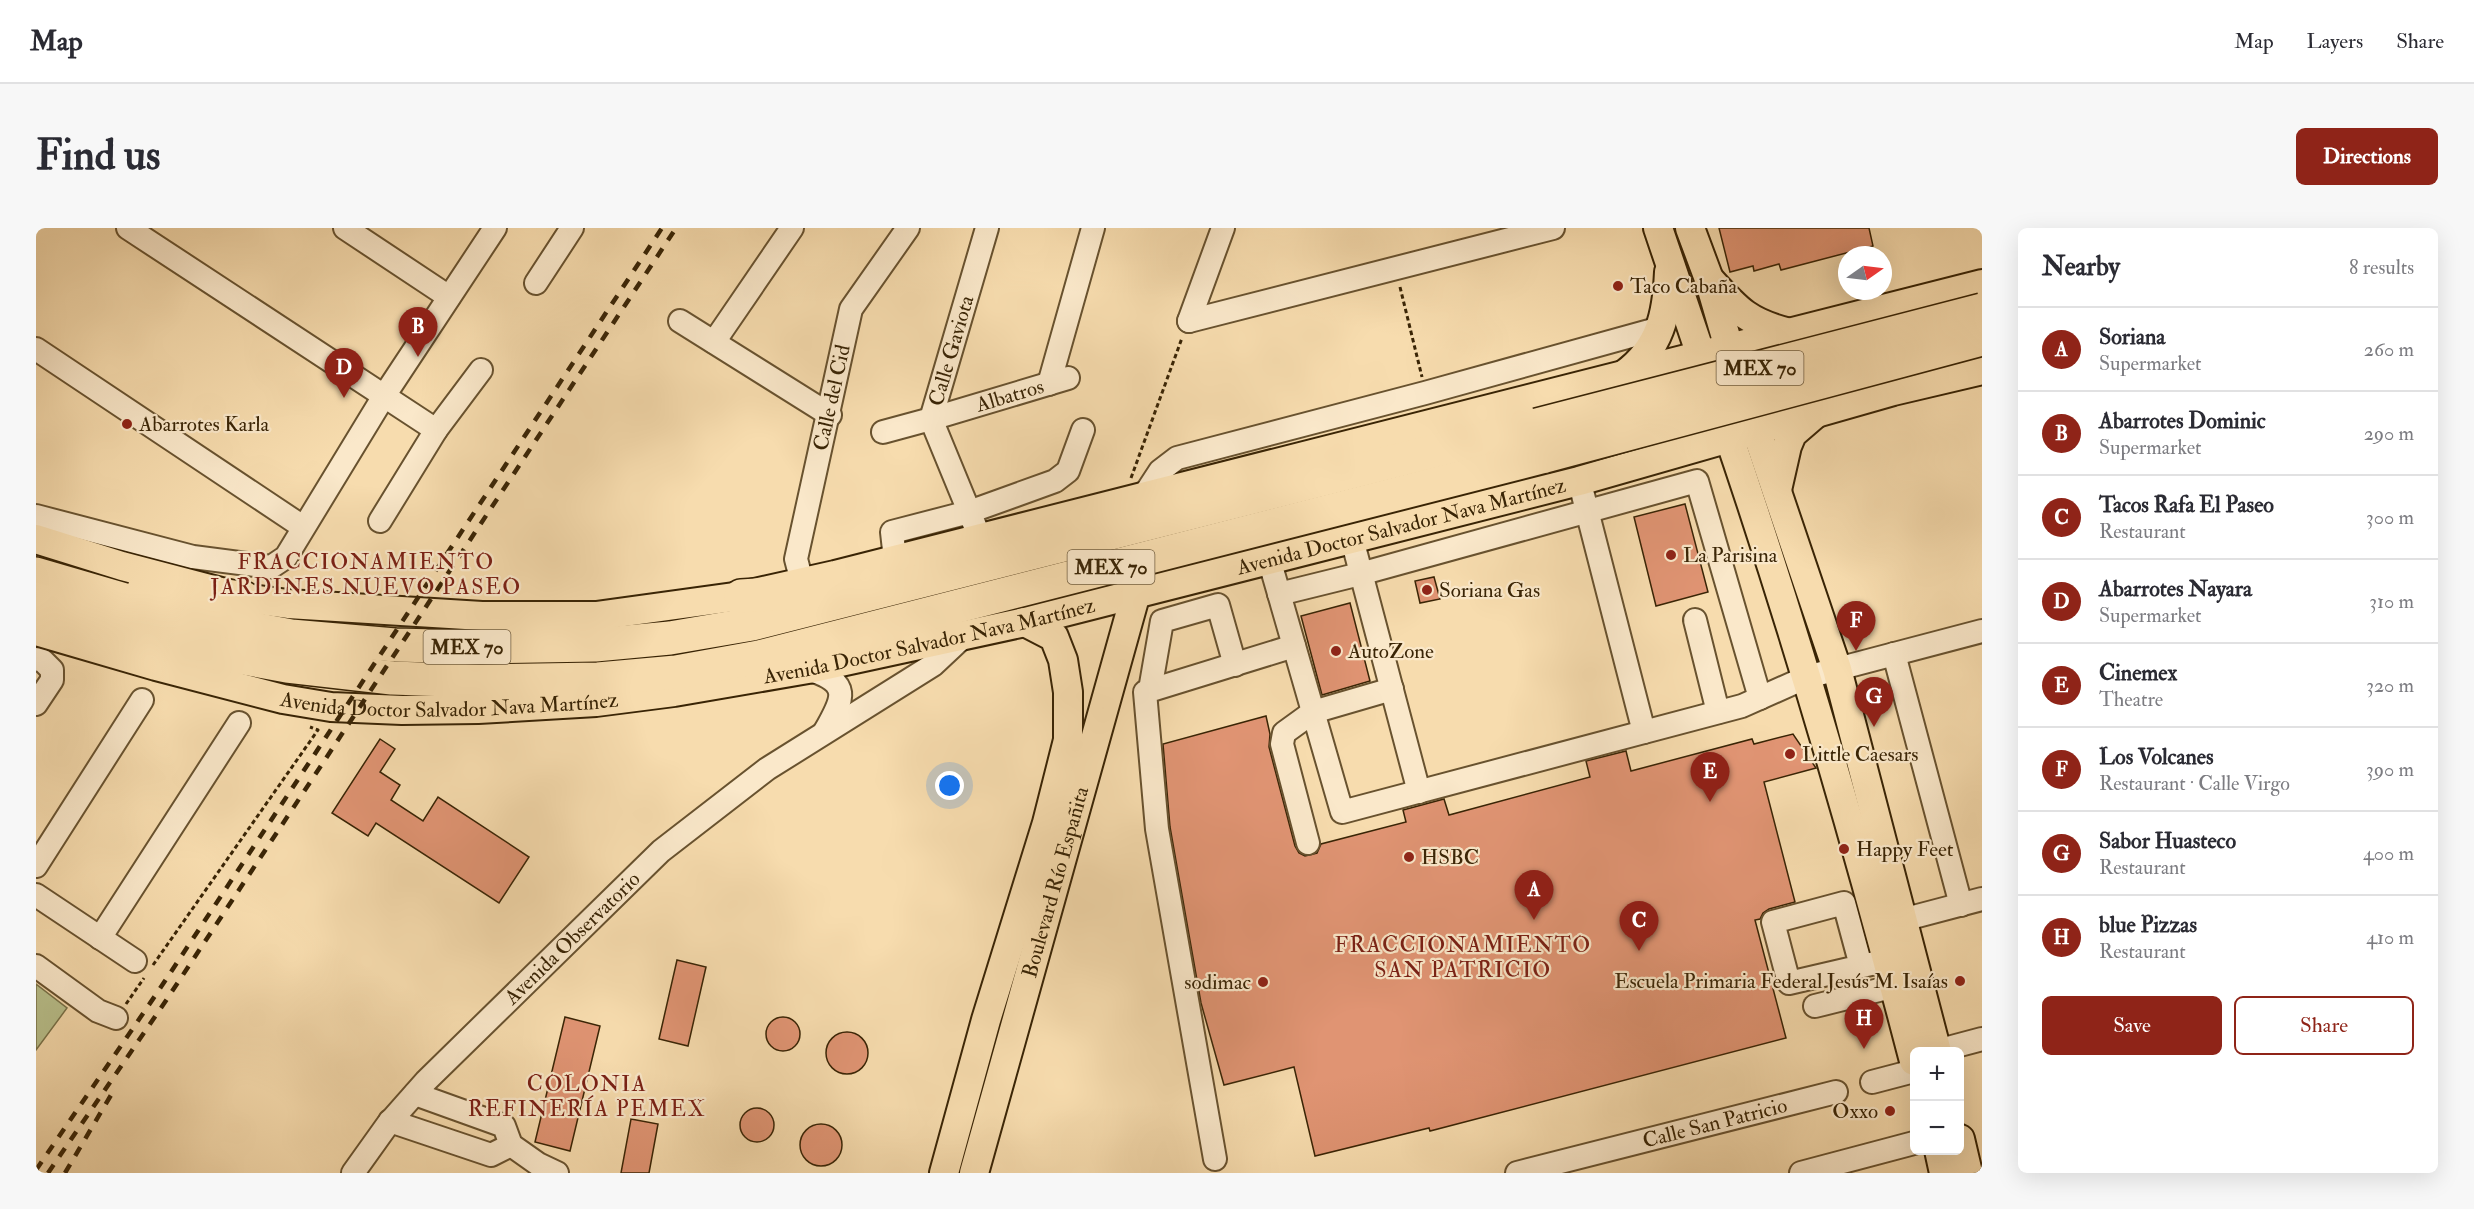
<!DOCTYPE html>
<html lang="en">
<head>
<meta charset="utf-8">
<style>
  body { margin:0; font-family:"IM FELL Double Pica",serif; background:#f7f7f7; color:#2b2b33 }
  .controls { position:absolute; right:18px; bottom:18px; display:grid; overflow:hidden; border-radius:9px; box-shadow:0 6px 24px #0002 }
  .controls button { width:54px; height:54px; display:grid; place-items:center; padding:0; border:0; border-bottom:2px solid #e1e1e2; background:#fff; color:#2b2b33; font:30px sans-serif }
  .compass { position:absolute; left:1802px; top:18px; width:54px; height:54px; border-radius:50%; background:#fff; box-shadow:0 6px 24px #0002; rotate:76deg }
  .you { position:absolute; left:914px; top:558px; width:21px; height:21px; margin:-15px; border:4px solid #fff; border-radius:50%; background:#1a73e8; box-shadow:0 0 0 9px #1a73e833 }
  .badge { display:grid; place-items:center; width:39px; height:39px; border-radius:50%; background:#8f2418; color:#fff; font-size:20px; font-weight:700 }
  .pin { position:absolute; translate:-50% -50px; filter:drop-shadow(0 2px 3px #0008) }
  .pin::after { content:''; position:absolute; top:32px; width:21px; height:18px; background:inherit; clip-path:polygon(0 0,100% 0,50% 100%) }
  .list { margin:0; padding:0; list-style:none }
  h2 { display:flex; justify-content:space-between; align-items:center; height:78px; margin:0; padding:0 24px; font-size:26px }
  h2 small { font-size:20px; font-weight:400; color:#7c7c81 }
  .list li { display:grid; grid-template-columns:39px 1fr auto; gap:18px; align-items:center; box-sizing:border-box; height:84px; padding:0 24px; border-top:2px solid #e1e1e2 }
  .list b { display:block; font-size:22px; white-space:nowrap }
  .list p { margin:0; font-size:20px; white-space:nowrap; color:#7c7c81 }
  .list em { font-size:20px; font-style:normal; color:#7c7c81 }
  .actions { display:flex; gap:12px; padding:18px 24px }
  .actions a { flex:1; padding:14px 0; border:2px solid #8f2418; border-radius:9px; text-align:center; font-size:21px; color:#8f2418 }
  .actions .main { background:#8f2418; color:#fff }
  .map { position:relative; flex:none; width:1946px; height:945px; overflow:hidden; border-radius:9px }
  header { display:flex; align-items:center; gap:36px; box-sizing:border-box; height:84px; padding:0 30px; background:#fff; border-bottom:2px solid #e1e1e2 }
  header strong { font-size:28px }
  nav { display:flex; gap:33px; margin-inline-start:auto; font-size:21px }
  .intro { display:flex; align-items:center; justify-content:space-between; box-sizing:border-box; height:144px; padding:0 36px }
  h1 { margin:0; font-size:42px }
  .button { padding:15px 27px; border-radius:9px; background:#8f2418; color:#fff; font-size:21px; font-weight:700 }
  main { display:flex; gap:36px; padding:0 36px }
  aside { flex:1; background:#fff; border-radius:9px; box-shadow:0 6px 24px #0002 }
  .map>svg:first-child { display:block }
</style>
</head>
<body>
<header>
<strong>Map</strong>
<nav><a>Map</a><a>Layers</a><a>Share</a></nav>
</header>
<div class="intro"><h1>Find us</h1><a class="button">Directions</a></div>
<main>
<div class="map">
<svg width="1946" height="945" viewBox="0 0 1946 945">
  <rect width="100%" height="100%" fill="#f7dcae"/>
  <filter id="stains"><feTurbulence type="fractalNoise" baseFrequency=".00333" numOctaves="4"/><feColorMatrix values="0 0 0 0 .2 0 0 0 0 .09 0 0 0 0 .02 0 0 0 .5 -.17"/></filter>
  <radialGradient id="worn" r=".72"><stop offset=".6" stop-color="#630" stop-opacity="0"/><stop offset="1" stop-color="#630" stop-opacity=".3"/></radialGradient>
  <polygon fill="#b9c18d" stroke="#797249" stroke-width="1.5" points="0,756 31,780 0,822"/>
  <g fill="#e09473" stroke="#392405" stroke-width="1.5">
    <polygon points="1683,0 1833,0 1837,18 1745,42 1743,36 1718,43 1717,38 1694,44"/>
    <polygon points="1649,276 1672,364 1620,378 1598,289"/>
    <polygon points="1398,349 1404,371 1384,375 1379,353"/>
    <polygon points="1314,375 1334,453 1286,467 1265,388"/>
    <polygon points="1230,488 1234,506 1233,519 1259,618 1263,625 1269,628 1281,625 1285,616 1370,594 1367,582 1408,571 1413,587 1554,549 1550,533 1590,523 1595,543 1716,511 1718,516 1757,506 1780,540 1728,554 1759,674 1733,681 1727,685 1724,691 1719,692 1750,810 1394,903 1393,900 1279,928 1258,839 1188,857 1165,775 1134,599 1127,516"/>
    <polygon points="344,511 359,521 344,544 364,557 355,572 387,593 402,569 493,629 463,675 340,595 332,608 296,585"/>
    <polygon points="641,732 670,739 652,818 623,811"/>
    <circle cx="747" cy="806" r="17"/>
    <polygon points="529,789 564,798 534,923 499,914"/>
    <circle cx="811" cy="825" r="21"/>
    <circle cx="721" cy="897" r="17"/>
    <polygon points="595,891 622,896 613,945 585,945"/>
    <circle cx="785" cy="917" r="21"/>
  </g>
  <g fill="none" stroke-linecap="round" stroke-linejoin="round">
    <g stroke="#68522f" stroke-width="26">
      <g id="minor">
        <polyline points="92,0 400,202"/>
        <polyline points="309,0 413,69"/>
        <polyline points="500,55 536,0"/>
        <polyline points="644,93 794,187"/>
        <polyline points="1153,93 1517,0"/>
        <polyline points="1153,93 1187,0"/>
        <polyline points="678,114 756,0"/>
        <polyline points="0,121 267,299"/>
        <polyline points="1013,156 1057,0"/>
        <path id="s1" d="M 847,204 L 895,191 L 1032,150"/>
        <polyline points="1547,267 1608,504"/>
        <polyline points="1107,269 1124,243 1141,230 1389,165 1624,100"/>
        <polyline points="0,288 157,329 235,339 250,329 348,168 459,0"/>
        <polyline points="344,293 400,202 445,142"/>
        <path id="s2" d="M 944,310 L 895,191 L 951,0"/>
        <polyline points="1316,311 1383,564"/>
        <polyline points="859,331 856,304 933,284 1019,253 1032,243 1047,202"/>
        <polyline points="1233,331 1306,584 1706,478 1771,449 1946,403"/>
        <path id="s3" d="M 766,354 L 760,331 L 815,81 L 872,0"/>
        <polyline points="1243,366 1324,346 1661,253 1724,470"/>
        <polyline points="1659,392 1682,484"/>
        <polyline points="1858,426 1925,677"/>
        <polyline points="0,431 7,433 16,442 16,452 0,476"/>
        <path d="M 772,441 C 816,455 808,470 789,503"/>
        <polyline points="1114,462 1126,393 1182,377 1199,437"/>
        <polyline points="1272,615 1246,516 1248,505 1277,484 1356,461"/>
        <polyline points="0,638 106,472"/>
        <polyline points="0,667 99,733"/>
        <polyline points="1851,696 1946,671"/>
        <polyline points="64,710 203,495"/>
        <polyline points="0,738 62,783 80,790"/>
        <polyline points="1825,738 1808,675 1737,694 1753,755 1852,732"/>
        <polyline points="1779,778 1859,758"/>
        <polyline points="1901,823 1946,811"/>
        <polyline points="1836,854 1878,843"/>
        <polyline points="379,866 468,898 475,917 502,936 521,945"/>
        <polyline points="354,893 455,927 475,917"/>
        <polyline points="1179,931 1121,601 1109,464 1258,418"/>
        <path id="s4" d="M 317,945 L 352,896 L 390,853 L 625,623 L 731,541 L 897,437 L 929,407"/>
        <path id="s5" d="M 1481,945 L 1800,864"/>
        <polyline points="1765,945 1878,915"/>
      </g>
    </g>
    <g stroke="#392405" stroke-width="32">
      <g id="major">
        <polyline points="1622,0 1671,145"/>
        <polyline points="1654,0 1673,51 1698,137"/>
        <path d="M 1675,53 C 1702,83 1713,95 1754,105"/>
        <path d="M 1589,146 C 1624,120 1631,87 1633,44"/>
        <polyline points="1715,187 1801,441 1901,824"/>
        <path d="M 1688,194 C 1760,404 1822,618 1878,833"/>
        <polyline points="1741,262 1751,218 1756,206 1778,187"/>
        <polyline points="0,311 86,338 208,370 252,376 446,388 560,388 705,368 799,347 1946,56"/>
        <path id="s6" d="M 0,403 L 120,438 L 247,471 L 295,479 L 366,482 L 442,481 L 560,474 L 638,464 L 772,441 L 989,394 L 1543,253 L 1857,163 L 1946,142"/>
        <polyline points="1924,911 1932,945"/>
        <polyline points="1903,922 1908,945"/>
        <polyline points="908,945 950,792 1011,595 1032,512 1032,464 1027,432 1018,409 989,394"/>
        <path id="s7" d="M 938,945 L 1100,365"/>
      </g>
    </g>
    <g stroke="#392405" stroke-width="36">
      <g id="highway">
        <polyline points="0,346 134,385 255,408 359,417 443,419 559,417 634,410 716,396 1501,197"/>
        <polyline points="108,361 208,370"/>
        <polyline points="705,368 784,363"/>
        <polyline points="0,378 126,415 251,438 356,450 443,453 562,451 640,444 723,429 1509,228"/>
      </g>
    </g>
    <g stroke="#392405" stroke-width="3" stroke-dasharray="4.5 3" stroke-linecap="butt">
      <polyline points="1364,59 1386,149"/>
      <polyline points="1095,250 1146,110"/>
      <polyline points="117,737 282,502 274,499"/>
      <polyline points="90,776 108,750"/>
    </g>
    <use href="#minor" stroke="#fae8ca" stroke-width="22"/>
    <use href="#major" stroke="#f7dcae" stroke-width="28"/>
    <use href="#highway" stroke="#f7dcae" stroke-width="33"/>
    <g stroke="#392405" stroke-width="4.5" stroke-dasharray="10 10" stroke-linecap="butt">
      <polyline points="0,942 121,765 626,0"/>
      <polyline points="12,945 129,774 640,0"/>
      <polyline points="29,945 78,862"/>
    </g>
    <g stroke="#392405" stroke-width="36" stroke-linecap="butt">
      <g id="highway-bridge">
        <polyline points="1501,197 1946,82"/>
        <polyline points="1509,228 1946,111"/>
      </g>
    </g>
    <use href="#highway-bridge" stroke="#f7dcae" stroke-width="33"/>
  </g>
  <g fill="#8f2418" stroke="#fae8ca" stroke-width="2">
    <circle cx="1582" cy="58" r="6"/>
    <circle cx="91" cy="196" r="6"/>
    <circle cx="1635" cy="327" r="6"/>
    <circle cx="1391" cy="362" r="6"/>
    <circle cx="1300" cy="423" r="6"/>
    <circle cx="1754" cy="526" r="6"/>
    <circle cx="1808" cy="621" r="6"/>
    <circle cx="1373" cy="629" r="6"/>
    <circle cx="1924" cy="753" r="6"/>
    <circle cx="1227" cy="754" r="6"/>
    <circle cx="1854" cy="883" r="6"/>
  </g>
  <g text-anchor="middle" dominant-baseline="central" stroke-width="4.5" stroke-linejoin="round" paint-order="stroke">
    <g fill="#fae8ca" stroke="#735f40" stroke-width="1.5">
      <rect x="1680.5" y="123" width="87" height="34" rx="4.5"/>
      <rect x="1031.5" y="322" width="87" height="34" rx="4.5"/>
      <rect x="387.5" y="402" width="87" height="34" rx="4.5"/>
    </g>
    <g font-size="20" font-weight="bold" fill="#392405">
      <text x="1724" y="140">MEX 70</text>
      <text x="1075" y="339">MEX 70</text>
      <text x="431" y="419">MEX 70</text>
    </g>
    <g font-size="21" fill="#392405" stroke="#fae8ca" text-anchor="start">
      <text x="1594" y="58">Taco Cabaña</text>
      <text x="103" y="196">Abarrotes Karla</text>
      <text x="1647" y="327">La Parisina</text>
      <text x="1403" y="362">Soriana Gas</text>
      <text x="1312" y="423">AutoZone</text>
      <text x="1766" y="526">Little Caesars</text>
      <text x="1820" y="621">Happy Feet</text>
      <text x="1385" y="629">HSBC</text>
      <text x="1912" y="753" text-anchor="end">Escuela Primaria Federal Jesús M. Isaías</text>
      <text x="1215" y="754" text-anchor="end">sodimac</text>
      <text x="1842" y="883" text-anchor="end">Oxxo</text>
    </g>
    <g font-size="21" fill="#392405" stroke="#fae8ca">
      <text stroke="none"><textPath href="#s2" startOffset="200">Calle Gaviota</textPath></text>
      <text stroke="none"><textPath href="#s1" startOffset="132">Albatros</textPath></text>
      <text stroke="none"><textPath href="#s3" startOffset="189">Calle del Cid</textPath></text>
      <text stroke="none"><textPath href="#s6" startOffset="1395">Avenida Doctor Salvador Nava Martínez</textPath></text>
      <text stroke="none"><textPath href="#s6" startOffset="909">Avenida Doctor Salvador Nava Martínez</textPath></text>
      <text stroke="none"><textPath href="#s6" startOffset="423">Avenida Doctor Salvador Nava Martínez</textPath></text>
      <text stroke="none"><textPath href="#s7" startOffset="302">Boulevard Río Españita</textPath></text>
      <text stroke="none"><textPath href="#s4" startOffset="322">Avenida Observatorio</textPath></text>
      <text stroke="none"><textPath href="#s5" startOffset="204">Calle San Patricio</textPath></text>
    </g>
    <g font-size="22" letter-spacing="1.5" fill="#7a1f14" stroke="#fae8ca">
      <text x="330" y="334">FRACCIONAMIENTO<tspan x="330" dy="25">JARDINES NUEVO PASEO</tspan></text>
      <text x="1427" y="717">FRACCIONAMIENTO<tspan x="1427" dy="25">SAN PATRICIO</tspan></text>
      <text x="551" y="856">COLONIA<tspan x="551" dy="25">REFINERÍA PEMEX</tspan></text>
    </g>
  </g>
  <rect width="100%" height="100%" filter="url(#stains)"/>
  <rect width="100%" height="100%" fill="url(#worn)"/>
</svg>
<div class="controls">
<button>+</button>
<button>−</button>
</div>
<svg class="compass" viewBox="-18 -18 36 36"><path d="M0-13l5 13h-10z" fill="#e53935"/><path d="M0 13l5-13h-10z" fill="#7c7c81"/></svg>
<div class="you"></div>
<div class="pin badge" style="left:1498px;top:692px">A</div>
<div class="pin badge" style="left:382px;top:129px">B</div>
<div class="pin badge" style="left:1603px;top:723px">C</div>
<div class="pin badge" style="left:308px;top:170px">D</div>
<div class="pin badge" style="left:1674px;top:574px">E</div>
<div class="pin badge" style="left:1820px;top:423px">F</div>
<div class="pin badge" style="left:1838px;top:499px">G</div>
<div class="pin badge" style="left:1828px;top:821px">H</div>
</div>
<aside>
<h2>Nearby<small>8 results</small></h2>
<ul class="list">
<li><span class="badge">A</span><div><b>Soriana</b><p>Supermarket</p></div><em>260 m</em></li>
<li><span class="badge">B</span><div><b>Abarrotes Dominic</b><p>Supermarket</p></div><em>290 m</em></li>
<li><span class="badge">C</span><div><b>Tacos Rafa El Paseo</b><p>Restaurant</p></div><em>300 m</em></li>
<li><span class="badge">D</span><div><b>Abarrotes Nayara</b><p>Supermarket</p></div><em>310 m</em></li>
<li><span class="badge">E</span><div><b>Cinemex</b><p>Theatre</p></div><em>320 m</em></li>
<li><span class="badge">F</span><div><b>Los Volcanes</b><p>Restaurant · Calle Virgo</p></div><em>390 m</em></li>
<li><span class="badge">G</span><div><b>Sabor Huasteco</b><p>Restaurant</p></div><em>400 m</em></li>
<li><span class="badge">H</span><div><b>blue Pizzas</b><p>Restaurant</p></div><em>410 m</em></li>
</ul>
<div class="actions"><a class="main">Save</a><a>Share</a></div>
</aside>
</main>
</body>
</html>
